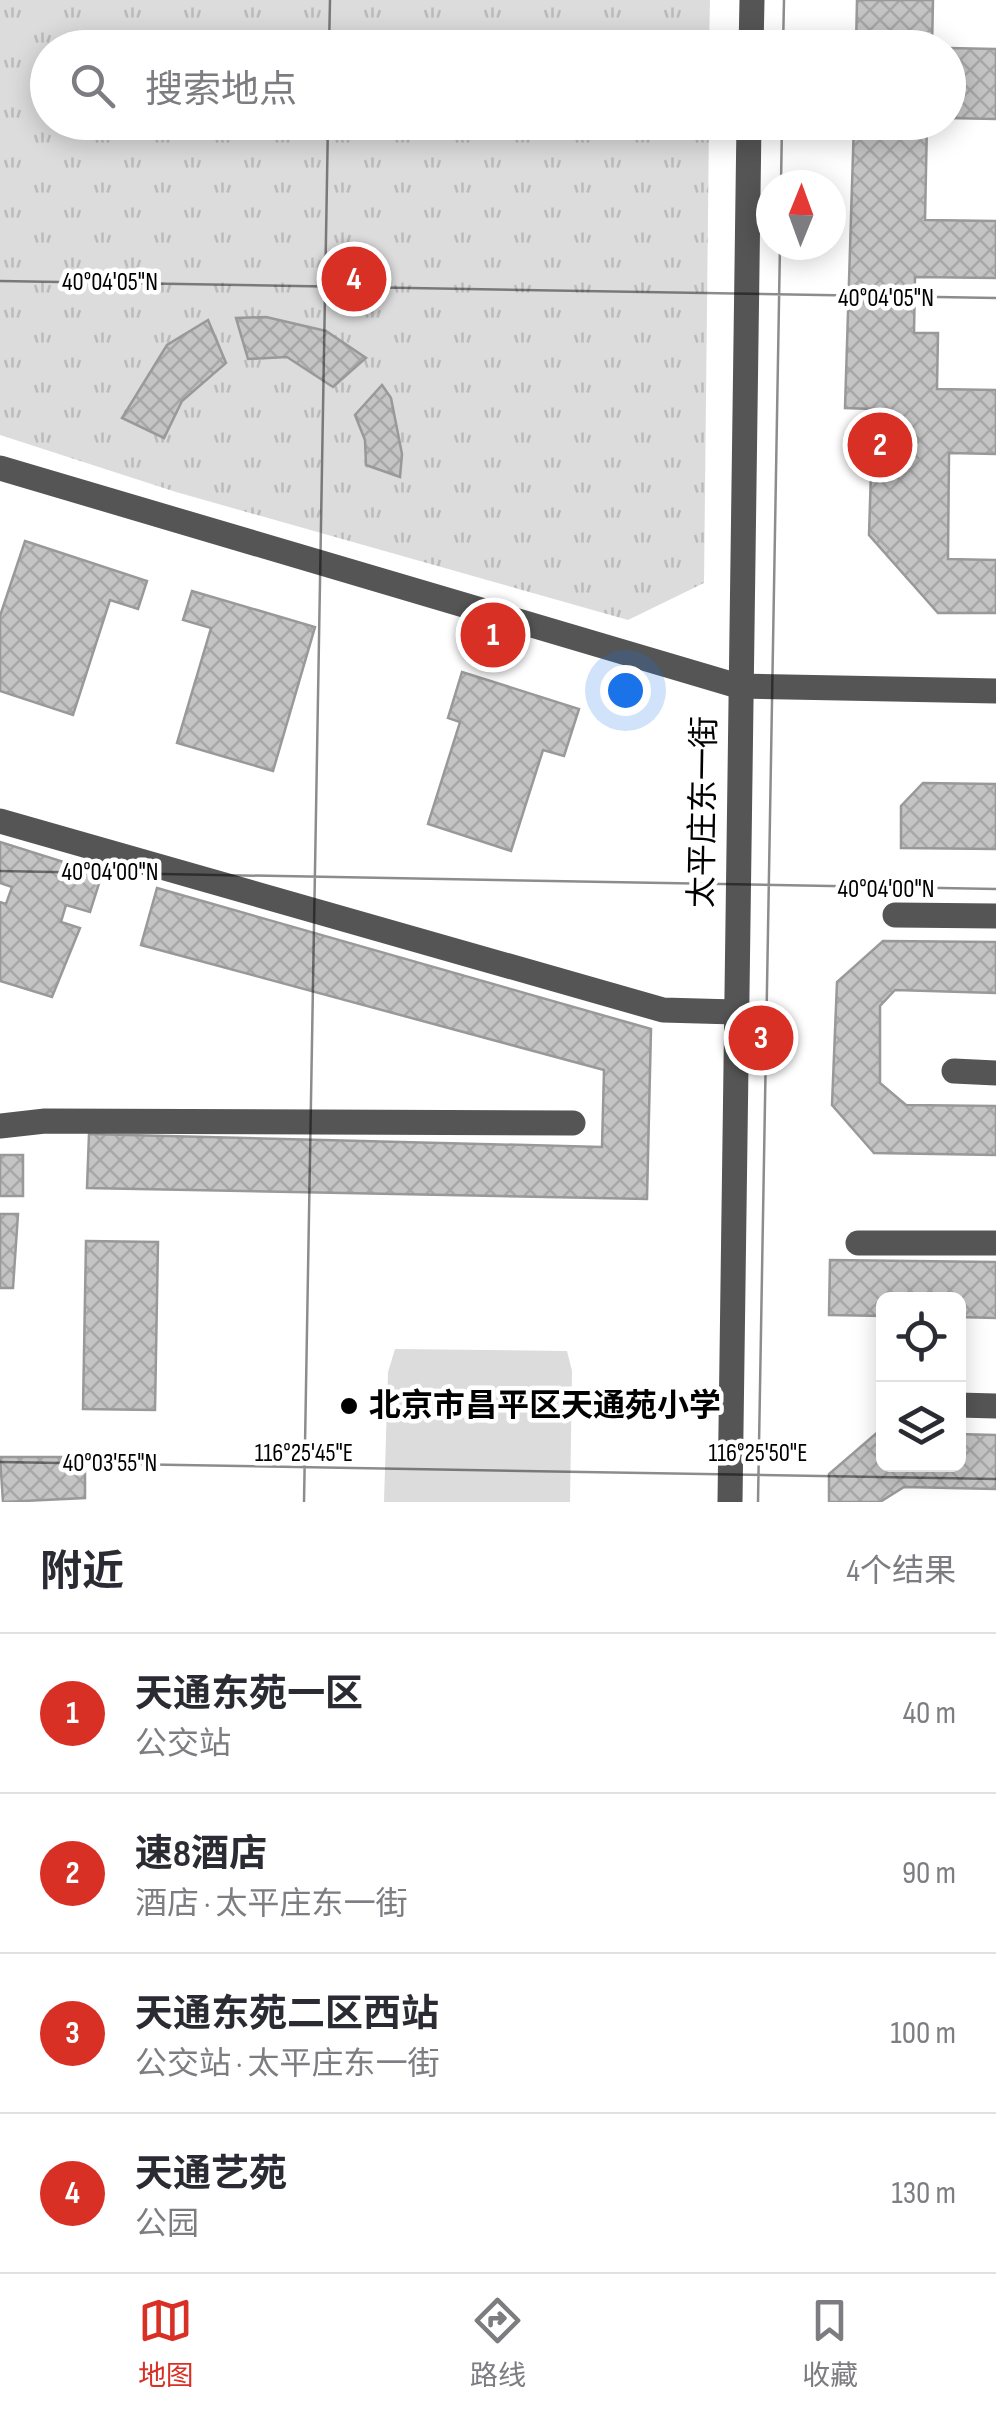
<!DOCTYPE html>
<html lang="zh">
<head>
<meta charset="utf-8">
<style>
  body { margin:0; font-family:"Sofia Sans Condensed","Noto Sans SC",sans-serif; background:#f7f7f7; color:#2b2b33 }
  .controls { position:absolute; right:30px; bottom:30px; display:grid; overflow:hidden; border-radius:15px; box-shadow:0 5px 25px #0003 }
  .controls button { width:90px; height:90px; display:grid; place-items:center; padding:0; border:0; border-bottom:2px solid #e1e1e2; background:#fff; color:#2b2b33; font:50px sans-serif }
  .compass { position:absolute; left:756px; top:170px; width:90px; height:90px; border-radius:50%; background:#fff; box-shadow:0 5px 25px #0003; rotate:1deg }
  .you { position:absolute; left:625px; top:690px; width:35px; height:35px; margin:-25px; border:8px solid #fff; border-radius:50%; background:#1a73e8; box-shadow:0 0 0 15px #1a73e833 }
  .badge { display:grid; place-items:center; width:65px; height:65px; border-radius:50%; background:#d93025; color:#fff; font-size:32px; font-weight:700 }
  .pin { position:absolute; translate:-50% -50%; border:5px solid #fff; box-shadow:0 2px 10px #0006 }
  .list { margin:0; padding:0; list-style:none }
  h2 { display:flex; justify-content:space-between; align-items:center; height:130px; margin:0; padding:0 40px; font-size:42px }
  h2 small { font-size:32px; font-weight:400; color:#7c7c81 }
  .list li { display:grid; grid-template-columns:65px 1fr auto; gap:30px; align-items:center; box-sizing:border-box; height:160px; padding:0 40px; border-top:2px solid #e1e1e2 }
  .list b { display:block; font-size:38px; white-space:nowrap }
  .list p { margin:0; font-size:32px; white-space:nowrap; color:#7c7c81 }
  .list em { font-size:32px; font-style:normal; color:#7c7c81 }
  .icon { flex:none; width:55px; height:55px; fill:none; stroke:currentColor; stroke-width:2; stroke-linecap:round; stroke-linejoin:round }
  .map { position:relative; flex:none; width:996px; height:1502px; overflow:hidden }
  .search { position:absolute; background:#fff; box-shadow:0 5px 25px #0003; left:30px; right:30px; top:30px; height:110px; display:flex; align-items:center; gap:25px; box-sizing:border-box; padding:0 35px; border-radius:55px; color:#7c7c81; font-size:38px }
  .sheet { height:770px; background:#fff }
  nav { display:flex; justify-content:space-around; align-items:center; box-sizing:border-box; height:140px; border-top:2px solid #e1e1e2; background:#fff; font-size:28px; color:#7c7c81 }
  nav a { display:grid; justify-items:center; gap:5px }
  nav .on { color:#d93025 }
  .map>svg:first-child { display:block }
</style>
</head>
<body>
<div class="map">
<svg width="996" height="1502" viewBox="0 0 996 1502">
  <defs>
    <pattern id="park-tufts" width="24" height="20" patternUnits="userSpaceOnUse" patternTransform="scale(2.5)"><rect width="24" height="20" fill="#dcdcdc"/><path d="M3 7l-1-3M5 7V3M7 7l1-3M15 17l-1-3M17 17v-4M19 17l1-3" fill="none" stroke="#bbb"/></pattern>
    <pattern id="building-cross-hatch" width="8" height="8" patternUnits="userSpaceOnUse" patternTransform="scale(2.5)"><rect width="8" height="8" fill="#c4c4c4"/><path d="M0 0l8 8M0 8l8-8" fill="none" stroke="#a7a7a7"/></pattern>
  </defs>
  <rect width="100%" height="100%" fill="#fff"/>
  <polygon fill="#dcdcdc" points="395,1349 567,1351 572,1371 570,1502 384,1502 388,1372"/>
  <polygon fill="url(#park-tufts)" points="0,0 710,0 709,47 48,48 48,122 709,123 704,583 628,620 176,492 0,435"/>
  <g fill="url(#building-cross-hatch)" stroke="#999" stroke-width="2.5">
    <polygon points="857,0 933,0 932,48 856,48"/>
    <polygon points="948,48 996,49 996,119 948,118"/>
    <polygon points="854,122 927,122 925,220 996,221 996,278 915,277 914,333 938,333 937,389 996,390 996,454 949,453 948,559 996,560 996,613 938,613 869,535 873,409 845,408"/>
    <polygon points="266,317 326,331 366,358 333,387 287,357 248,359 236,318"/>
    <polygon points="208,320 226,363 182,401 164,438 122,418 167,345"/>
    <polygon points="382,385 391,398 402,454 400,477 366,465 365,440 355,415"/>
    <polygon points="25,541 147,581 138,609 110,600 73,715 0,691 0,616"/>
    <polygon points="192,591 315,627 273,771 177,743 211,628 183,620"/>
    <polygon points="462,672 579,709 564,756 543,750 511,851 428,824 460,722 448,718"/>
    <polygon points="923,783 996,784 996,849 901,848 901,806"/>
    <polygon points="0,842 102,874 90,912 66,905 61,922 80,928 52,997 0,981 0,902 6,904 12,887 0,883"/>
    <polygon points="157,888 651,1029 647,1199 87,1188 89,1134 602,1147 604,1070 141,945"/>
    <polygon points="883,941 996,942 996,993 895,990 880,1006 880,1083 906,1105 996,1106 996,1155 874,1153 832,1105 837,982"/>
    <rect x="0" y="1155" width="23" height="41"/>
    <polygon points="0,1214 18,1214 13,1288 0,1288"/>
    <polygon points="86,1241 158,1242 155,1410 83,1409"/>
    <polygon points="830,1260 996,1262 996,1318 958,1317 958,1300 884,1300 884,1316 829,1315"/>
    <polygon points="879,1431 884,1431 884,1464 958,1464 958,1434 996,1435 996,1489 904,1487 880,1502 829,1502 829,1474"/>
    <polygon points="0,1457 85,1457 85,1498 3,1502"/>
  </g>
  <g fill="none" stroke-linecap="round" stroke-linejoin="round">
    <g stroke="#555" stroke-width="25">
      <polyline points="751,48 752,0"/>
      <polyline points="0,468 738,686 996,691"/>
      <polyline points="0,821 663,1010 735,1012"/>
      <polyline points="895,915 996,916"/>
      <polyline points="954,1071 996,1073"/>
      <polyline points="0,1126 45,1121 573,1123"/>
      <polyline points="858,1243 996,1243"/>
      <polyline points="958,1405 996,1406"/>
      <polyline points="730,1502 749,122"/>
    </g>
  </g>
  <path fill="none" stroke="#000" stroke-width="2.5" stroke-opacity="0.45" d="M 329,48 L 330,0M 783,48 L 784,0M 781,185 L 782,122M 0,281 L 996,298M 0,871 L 996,889M 0,1462 L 996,1479M 304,1502 L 328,122M 758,1502 L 780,245"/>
  <circle fill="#000" stroke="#fff" stroke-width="4" cx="349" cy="1406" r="10"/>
  <g text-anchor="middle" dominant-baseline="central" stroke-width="9" stroke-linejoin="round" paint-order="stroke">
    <g font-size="32" fill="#000" stroke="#fff">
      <text transform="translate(704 812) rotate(-89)">太平庄东一街</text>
    </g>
    <g font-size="32" font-weight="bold" fill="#000" stroke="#fff" text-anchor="start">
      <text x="369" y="1406">北京市昌平区天通苑小学</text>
    </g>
  </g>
  <g font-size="25" text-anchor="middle" fill="#000" stroke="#fff" stroke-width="9" stroke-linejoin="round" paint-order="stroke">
    <text x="110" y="290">40°04'05"N</text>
    <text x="886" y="306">40°04'05"N</text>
    <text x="110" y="880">40°04'00"N</text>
    <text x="886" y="897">40°04'00"N</text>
    <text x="304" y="1461">116°25'45"E</text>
    <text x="758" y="1461">116°25'50"E</text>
    <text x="110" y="1471">40°03'55"N</text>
  </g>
</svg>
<div class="controls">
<button><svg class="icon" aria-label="locate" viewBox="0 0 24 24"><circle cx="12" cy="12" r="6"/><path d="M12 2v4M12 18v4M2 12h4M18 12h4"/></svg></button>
<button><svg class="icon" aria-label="layers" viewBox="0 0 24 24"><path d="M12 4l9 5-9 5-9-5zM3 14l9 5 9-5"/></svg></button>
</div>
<svg class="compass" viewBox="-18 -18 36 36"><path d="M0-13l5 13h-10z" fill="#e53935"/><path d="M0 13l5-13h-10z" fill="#7c7c81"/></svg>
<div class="you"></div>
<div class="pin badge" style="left:493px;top:635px">1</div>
<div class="pin badge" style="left:880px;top:445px">2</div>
<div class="pin badge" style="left:761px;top:1038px">3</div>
<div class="pin badge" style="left:354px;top:279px">4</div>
<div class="search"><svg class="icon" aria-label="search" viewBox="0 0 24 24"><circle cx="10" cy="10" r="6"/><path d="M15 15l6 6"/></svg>搜索地点</div>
</div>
<section class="sheet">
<h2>附近<small>4个结果</small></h2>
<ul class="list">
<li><span class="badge">1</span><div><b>天通东苑一区</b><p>公交站</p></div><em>40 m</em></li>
<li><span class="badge">2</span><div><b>速8酒店</b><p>酒店 · 太平庄东一街</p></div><em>90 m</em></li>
<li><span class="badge">3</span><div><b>天通东苑二区西站</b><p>公交站 · 太平庄东一街</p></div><em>100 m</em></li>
<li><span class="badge">4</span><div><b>天通艺苑</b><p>公园</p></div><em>130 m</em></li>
</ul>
</section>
<nav>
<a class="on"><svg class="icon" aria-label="map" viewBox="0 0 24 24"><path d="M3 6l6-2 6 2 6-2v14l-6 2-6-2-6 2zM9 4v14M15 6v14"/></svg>地图</a>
<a><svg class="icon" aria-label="directions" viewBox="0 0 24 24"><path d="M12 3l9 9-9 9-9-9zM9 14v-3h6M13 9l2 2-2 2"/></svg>路线</a>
<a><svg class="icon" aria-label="saved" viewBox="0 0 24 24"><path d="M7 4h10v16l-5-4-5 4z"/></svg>收藏</a>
</nav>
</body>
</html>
